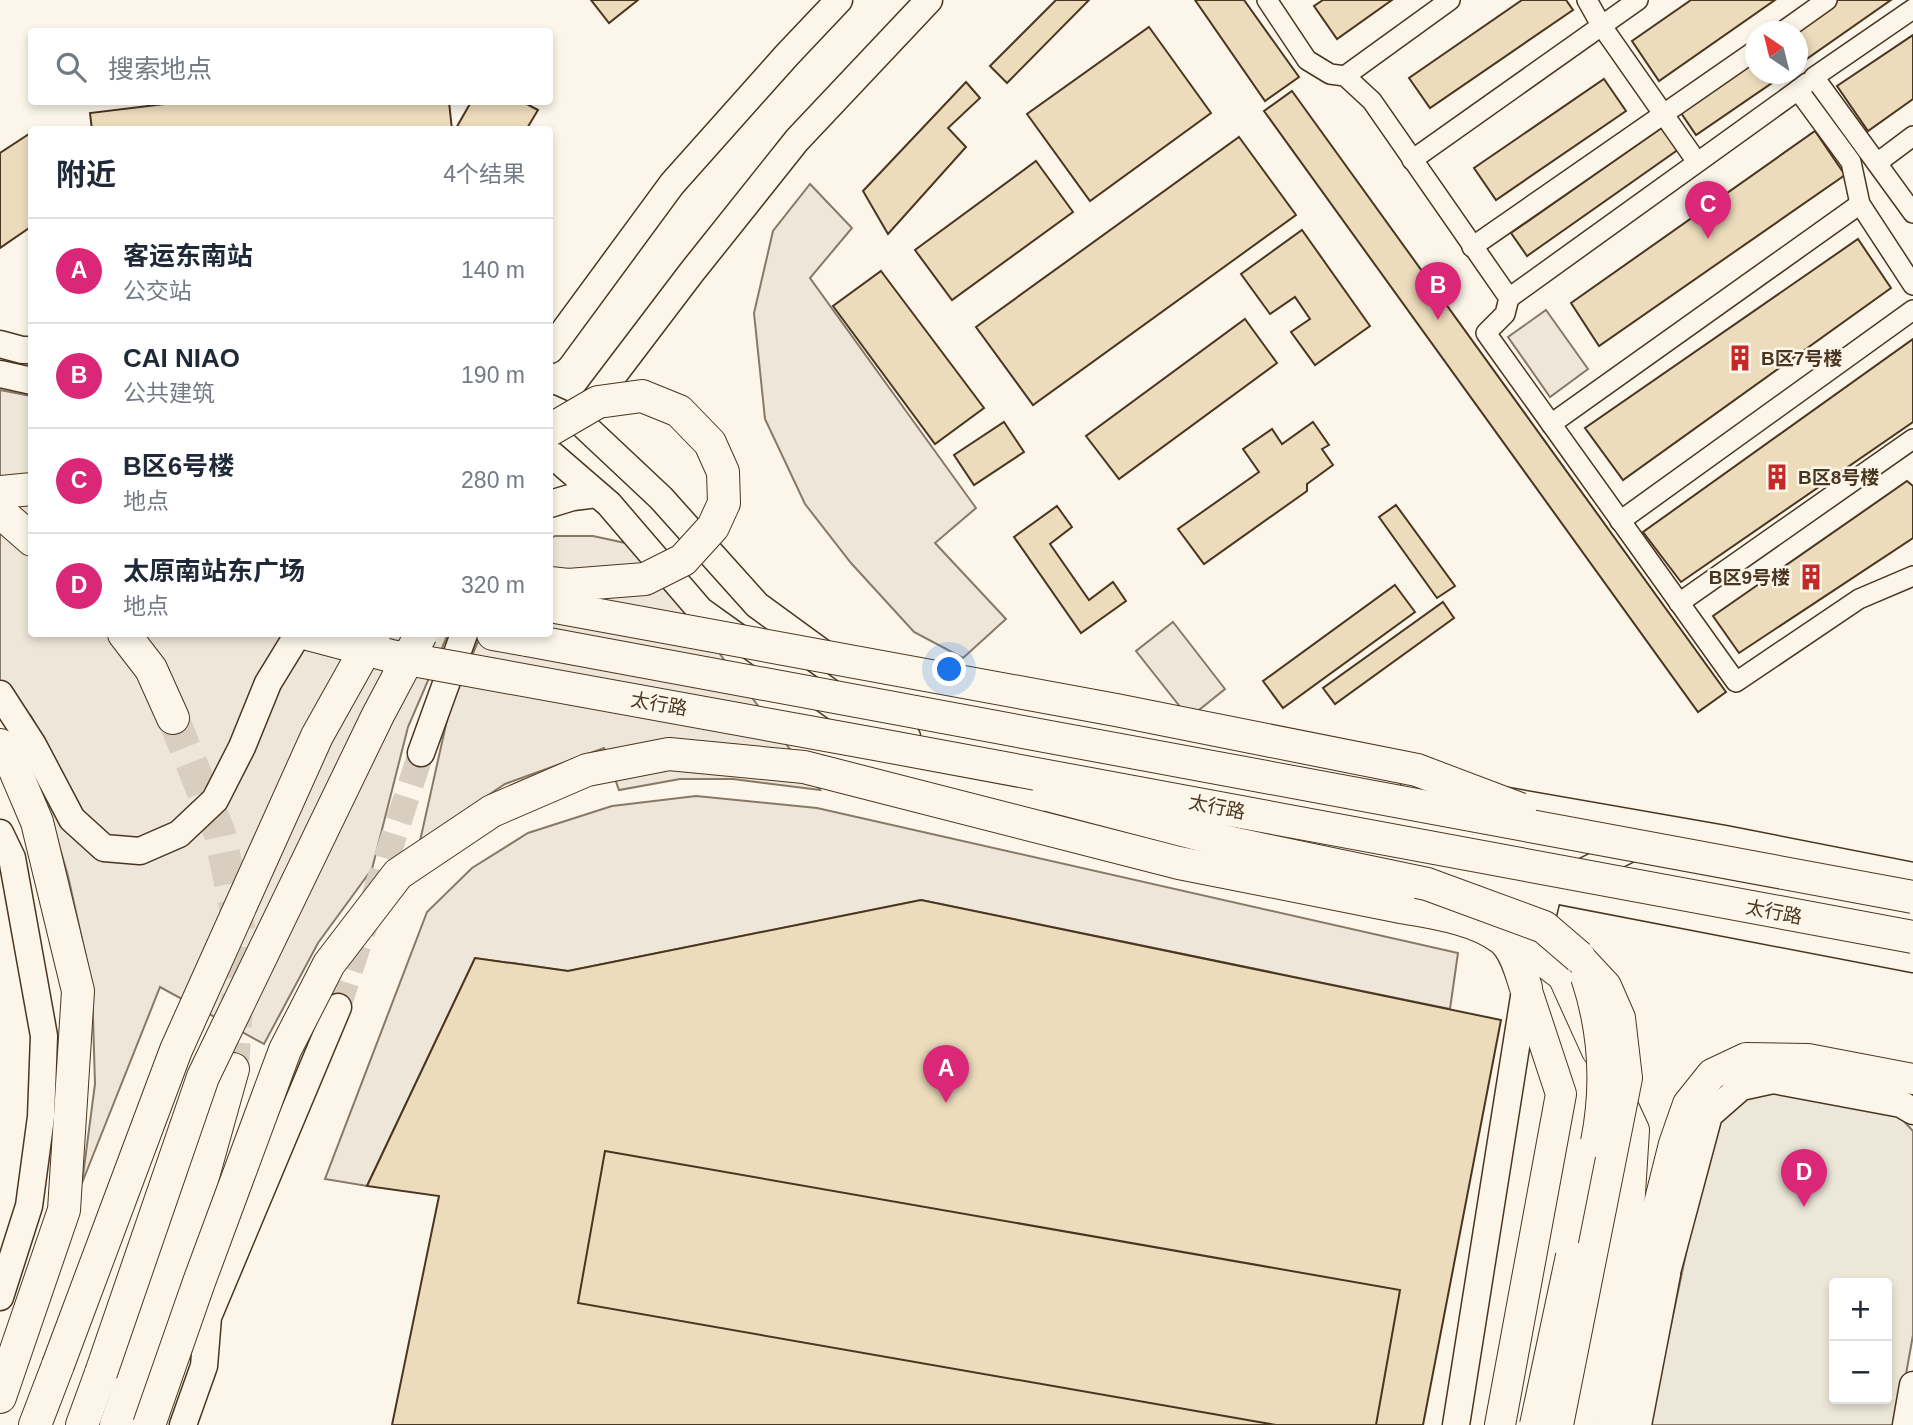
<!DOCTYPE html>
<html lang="zh">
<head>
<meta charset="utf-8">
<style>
  body { margin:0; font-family:Helvetica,"Noto Sans SC",sans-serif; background:#f6f6f7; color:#1f2937 }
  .controls { position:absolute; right:21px; bottom:21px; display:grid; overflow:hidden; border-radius:7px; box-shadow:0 4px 10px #0003 }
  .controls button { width:63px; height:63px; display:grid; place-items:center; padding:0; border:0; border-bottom:2px solid #e0e1e3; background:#fff; color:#1f2937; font:35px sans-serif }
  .compass { position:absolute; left:1745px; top:21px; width:63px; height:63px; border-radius:50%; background:#fff; box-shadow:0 4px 10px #0003; rotate:325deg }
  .you { position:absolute; left:950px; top:670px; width:24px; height:24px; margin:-18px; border:5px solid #fff; border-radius:50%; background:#1a73e8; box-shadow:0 0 0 10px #1a73e833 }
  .badge { display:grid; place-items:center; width:46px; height:46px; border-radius:50%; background:#db2777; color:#fff; font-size:23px; font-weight:700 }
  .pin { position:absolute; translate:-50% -58px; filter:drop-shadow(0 2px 4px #0008) }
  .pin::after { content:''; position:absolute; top:37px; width:24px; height:21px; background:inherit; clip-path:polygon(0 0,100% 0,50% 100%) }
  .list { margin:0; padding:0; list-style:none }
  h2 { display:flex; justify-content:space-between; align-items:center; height:91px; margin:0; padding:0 28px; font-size:30px }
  h2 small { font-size:23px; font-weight:400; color:#747a83 }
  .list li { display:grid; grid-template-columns:46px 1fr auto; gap:21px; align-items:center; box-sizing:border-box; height:105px; padding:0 28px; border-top:2px solid #e0e1e3 }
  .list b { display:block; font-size:26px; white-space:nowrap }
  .list p { margin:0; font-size:23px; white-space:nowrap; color:#747a83 }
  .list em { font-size:23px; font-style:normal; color:#747a83 }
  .icon { flex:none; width:38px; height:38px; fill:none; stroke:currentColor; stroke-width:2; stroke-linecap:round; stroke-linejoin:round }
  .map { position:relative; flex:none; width:1913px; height:1425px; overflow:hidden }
  .search { position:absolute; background:#fff; box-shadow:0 4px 10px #0003; left:28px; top:28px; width:525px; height:77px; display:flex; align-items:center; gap:18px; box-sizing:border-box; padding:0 24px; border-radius:7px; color:#747a83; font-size:26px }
  .panel { position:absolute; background:#fff; box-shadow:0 4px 10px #0003; left:28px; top:126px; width:525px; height:511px; border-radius:7px }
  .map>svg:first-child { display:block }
</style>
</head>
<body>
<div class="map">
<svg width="1913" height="1425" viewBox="0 0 1913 1425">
  <rect width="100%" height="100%" fill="#fbf6e9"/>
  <g fill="#ede6d9" stroke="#887966" stroke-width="2">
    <polygon points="810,184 852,228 810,278 976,508 935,543 1006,619 963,658 914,632 851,563 805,504 765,419 754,313 773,231"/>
    <polygon points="1546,310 1588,369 1550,397 1508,337"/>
    <polygon points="0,390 31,396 32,634 448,634 408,727 372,869 318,943 264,1044 160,987 82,1183 95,1084 92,984 68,876 48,807 71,792 31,716 0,682"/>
    <polygon points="555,536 593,536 653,549 692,616 820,790 733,779 680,779 619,790 604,748 505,784 420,841 449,711 481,634 550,634 550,539"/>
    <polygon points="1173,622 1225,689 1189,718 1136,651"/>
    <polygon points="696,796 817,808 1458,953 1450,1009 921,900 568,971 475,958 367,1186 325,1179 427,912 472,868 528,833 612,806"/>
  </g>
  <path fill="#ede7d9" stroke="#887966" stroke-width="2" fill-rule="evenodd" d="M 1764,1091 L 1875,1106 L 1901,1118 L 1913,1131 L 1913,1335 L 1897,1425 L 1650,1425 L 1713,1125 L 1739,1102 ZM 1834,1283 L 1887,1283 L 1887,1399 L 1834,1399 Z"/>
  <g fill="#ecdcbc" stroke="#4a3520" stroke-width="2">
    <polygon points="591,0 638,0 609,23"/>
    <polygon points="1056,0 1089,0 1007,83 990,66"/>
    <polygon points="1195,0 1244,0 1299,77 1265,101"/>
    <polygon points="1323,0 1392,0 1337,39 1314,6"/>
    <polygon points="1522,0 1566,0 1573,10 1430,108 1409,78"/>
    <polygon points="1691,0 1775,0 1659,81 1632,41"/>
    <polygon points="1837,0 1891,0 1798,65 1798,32 1792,32"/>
    <polygon points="1149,27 1211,113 1090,201 1027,114"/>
    <polygon points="1913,35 1913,99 1868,131 1837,86"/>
    <polygon points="1756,57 1756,74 1785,74 1696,135 1679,110"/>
    <polygon points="1604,79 1626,111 1496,200 1474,168"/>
    <polygon points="966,82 980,98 948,128 966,147 888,234 863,191"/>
    <polygon points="1292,91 1726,692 1698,712 1264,111"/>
    <polygon points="181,102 449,102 452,130 92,130 90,113"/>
    <polygon points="471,102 523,102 538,110 526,130 455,130"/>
    <polygon points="1663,127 1679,149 1527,256 1511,233"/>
    <polygon points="1815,131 1845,175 1599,346 1571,303"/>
    <polygon points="32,132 32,226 0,248 0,153"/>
    <polygon points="1239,137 1296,215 1033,405 976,327"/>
    <polygon points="1036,161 1073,212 952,300 915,250"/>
    <polygon points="1302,230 1370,326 1315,365 1291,332 1310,319 1295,297 1270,314 1241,274"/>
    <polygon points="1858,239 1891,288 1623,480 1585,428"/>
    <polygon points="881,271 984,408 935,444 833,306"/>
    <polygon points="1245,319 1277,363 1119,479 1086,436"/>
    <polygon points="1913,339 1913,422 1681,582 1643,532"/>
    <polygon points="1004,422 1024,452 974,485 954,455"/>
    <polygon points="1313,422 1329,445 1322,449 1333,465 1307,484 1307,491 1204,564 1178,529 1259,472 1243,449 1272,429 1282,444"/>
    <polygon points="1907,481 1913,486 1913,538 1739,653 1713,616"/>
    <polygon points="1396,505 1455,586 1437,598 1379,517"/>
    <polygon points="1057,506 1072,527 1050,544 1089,600 1113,582 1126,601 1081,633 1014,537"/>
    <polygon points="1395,585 1415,612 1283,708 1263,681"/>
    <polygon points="1443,602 1454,618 1335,704 1323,688"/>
    <polygon points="921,900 1501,1020 1423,1425 392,1425 439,1196 367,1186 475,958 568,971"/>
    <polygon points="605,1151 1400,1290 1376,1425 1276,1425 578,1303"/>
  </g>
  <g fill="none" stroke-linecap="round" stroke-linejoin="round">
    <polyline stroke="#d8cfc1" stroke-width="26" stroke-dasharray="26 13" stroke-linecap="butt" points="338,1007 421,753"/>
    <polyline stroke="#d8cfc1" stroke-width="32" stroke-dasharray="32 16" stroke-linecap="butt" points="173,718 220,834 241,938 233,1069"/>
    <g stroke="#4a3520" stroke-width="22">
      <g id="minor">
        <polyline points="1267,0 1307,60 1330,74 1345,76 1372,101 1509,298 1505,314 1486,333 1736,682 1859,599 1913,576"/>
        <polyline points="1587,0 1601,25 1697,162"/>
        <polyline points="1913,9 1814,77 1913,213"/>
        <polyline points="1782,32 1827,0"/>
        <polyline points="1345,76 1450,0"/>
        <polyline points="1807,83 1798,90 1851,162 1860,204 1913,285"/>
        <polyline points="1412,160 1638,0"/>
        <polyline points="1877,163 1913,136"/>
        <polyline points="1472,247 1756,50"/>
        <polyline points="1509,298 1798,90"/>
        <polyline points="1551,424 1860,204"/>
        <polyline points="1620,521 1913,310"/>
        <polyline points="1679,603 1913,439"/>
      </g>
    </g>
    <g stroke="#4a3520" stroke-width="29">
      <g id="secondary">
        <polyline points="0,344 22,350 32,350"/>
        <polyline points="550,350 672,184 787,55 839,0"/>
        <polyline points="0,374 32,381"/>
        <polyline points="550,408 579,421 661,498 757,605 853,675 949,706 1040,718 1388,779"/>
        <polyline points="584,414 691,273 797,140 929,0"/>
        <polyline points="550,453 609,504 700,610 859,724 907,737"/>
        <polyline points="550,504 573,497 597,494"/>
        <polyline points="0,694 33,745 72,819 104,848 140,851 179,834 215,800 242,747 268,683 298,634"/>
        <polyline points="421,753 464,634"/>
        <polyline points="1502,800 1725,839 1913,876"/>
        <polyline points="1248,831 1913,959"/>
        <polyline points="0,833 12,858 44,1036 41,1117 29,1206 0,1297"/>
        <polyline points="1536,943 1549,889 1643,842"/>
        <polyline points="1631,1316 1667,1272 1709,1115 1741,1087 1773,1080 1901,1104 1913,1111"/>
        <polyline points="183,1425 204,1366 208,1317 338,1007"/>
        <polyline points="1456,1425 1526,984"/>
        <polyline points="1638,1425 1667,1274"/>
        <polyline points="1906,1425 1913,1385"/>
      </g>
    </g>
    <g stroke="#4a3520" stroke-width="32">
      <g id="primary">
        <polyline points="1499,937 1534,954 1563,976 1597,1051"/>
        <polyline points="1615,1089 1634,1130 1627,1241 1630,1287"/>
        <polyline points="1500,1425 1561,1094 1526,988"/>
        <polyline points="1581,1425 1617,1245"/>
        <polyline points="1611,1425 1631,1316 1674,1144 1688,1104 1712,1074 1746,1058 1808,1059 1913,1079"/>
      </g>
    </g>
    <g stroke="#4a3520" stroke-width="34">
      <g id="trunk">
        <polyline points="0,492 32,489"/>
        <polyline points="0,512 32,540"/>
        <polyline points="124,634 151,669 173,718"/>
        <polyline points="493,634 527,640"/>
        <polyline points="0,745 11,761 37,822 78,991 64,1210 0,1397"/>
        <polyline points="1458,900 1549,889"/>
        <path d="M 1401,907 C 1434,913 1474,918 1501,938 C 1515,948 1521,972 1526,988"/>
        <polyline points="35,1425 58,1365"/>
        <polyline points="82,1425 101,1373"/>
        <polyline points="116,1425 202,1180 233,1069"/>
      </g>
    </g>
    <use href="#minor" stroke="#fbf6e9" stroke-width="19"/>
    <use href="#secondary" stroke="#fbf6e9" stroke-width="26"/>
    <use href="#primary" stroke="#fbf6e9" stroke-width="30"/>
    <use href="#trunk" stroke="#fbf6e9" stroke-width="32"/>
    <g stroke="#4a3520" stroke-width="32" stroke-linecap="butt">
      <g id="primary-bridge">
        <path d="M 1586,977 C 1604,1031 1607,1086 1596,1142"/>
        <polyline points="1535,1425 1571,1256"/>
        <polyline points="1558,1425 1627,1078 1620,1018 1606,986 1579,957"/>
      </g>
    </g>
    <g stroke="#4a3520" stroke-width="34" stroke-linecap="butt">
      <g id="trunk-bridge">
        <polyline points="550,430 598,402 642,396 679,411 710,443 723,472 724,503 713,527 683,560 645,579 568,585 550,583"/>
        <polyline points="550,606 1116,710 1417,770 1520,809"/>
        <polyline points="308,634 391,656 875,744 1913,937"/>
        <polyline points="527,640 1913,897"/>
        <polyline points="1048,795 1236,844 1427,884 1544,927 1579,957"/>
        <polyline points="58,1365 176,1050 317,736 374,634"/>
        <polyline points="101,1373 203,1077 378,715 421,634"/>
        <polyline points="149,1425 199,1282 285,1050 329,964 398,874 492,811 587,770 669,754 804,767 1179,863 1401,907"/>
      </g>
    </g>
    <use href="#primary-bridge" stroke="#fbf6e9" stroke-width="30"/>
    <use href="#trunk-bridge" stroke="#fbf6e9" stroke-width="32"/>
  </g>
  <defs>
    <g id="building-bare" transform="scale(2.1)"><path d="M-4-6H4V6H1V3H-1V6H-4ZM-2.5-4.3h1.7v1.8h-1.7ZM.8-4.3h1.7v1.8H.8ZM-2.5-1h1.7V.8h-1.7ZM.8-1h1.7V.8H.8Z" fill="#c62828" stroke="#fbf6e9" stroke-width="2.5" paint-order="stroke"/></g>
  </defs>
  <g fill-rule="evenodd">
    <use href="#building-bare" x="1740" y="358"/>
    <use href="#building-bare" x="1777" y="477"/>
    <use href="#building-bare" x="1811" y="577"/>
  </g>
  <g text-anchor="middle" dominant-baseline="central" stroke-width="5" stroke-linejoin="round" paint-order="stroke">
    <g font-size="19" font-weight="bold" fill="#4a3520" stroke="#fbf6e9" text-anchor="start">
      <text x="1761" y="358">B区7号楼</text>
      <text x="1798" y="477">B区8号楼</text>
      <text x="1790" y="577" text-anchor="end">B区9号楼</text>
    </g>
    <g font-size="19" fill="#4a3520" stroke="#fbf6e9">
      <text transform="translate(659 704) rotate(10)">太行路</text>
      <text transform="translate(1217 807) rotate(11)">太行路</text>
      <text transform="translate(1774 912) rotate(11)">太行路</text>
    </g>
  </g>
</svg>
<div class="controls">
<button>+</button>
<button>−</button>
</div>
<svg class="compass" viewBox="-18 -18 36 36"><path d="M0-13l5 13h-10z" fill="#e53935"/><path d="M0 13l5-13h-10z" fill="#747a83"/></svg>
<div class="you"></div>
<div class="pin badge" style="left:946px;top:1103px">A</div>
<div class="pin badge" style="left:1438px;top:320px">B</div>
<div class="pin badge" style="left:1708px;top:239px">C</div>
<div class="pin badge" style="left:1804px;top:1207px">D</div>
<div class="search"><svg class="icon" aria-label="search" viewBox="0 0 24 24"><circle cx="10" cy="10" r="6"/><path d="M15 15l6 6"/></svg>搜索地点</div>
<section class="panel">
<h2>附近<small>4个结果</small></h2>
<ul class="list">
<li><span class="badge">A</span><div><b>客运东南站</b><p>公交站</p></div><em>140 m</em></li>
<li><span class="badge">B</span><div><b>CAI NIAO</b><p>公共建筑</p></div><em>190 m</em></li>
<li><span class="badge">C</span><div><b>B区6号楼</b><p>地点</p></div><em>280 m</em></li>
<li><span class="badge">D</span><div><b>太原南站东广场</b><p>地点</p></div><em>320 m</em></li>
</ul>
</section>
</div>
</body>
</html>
